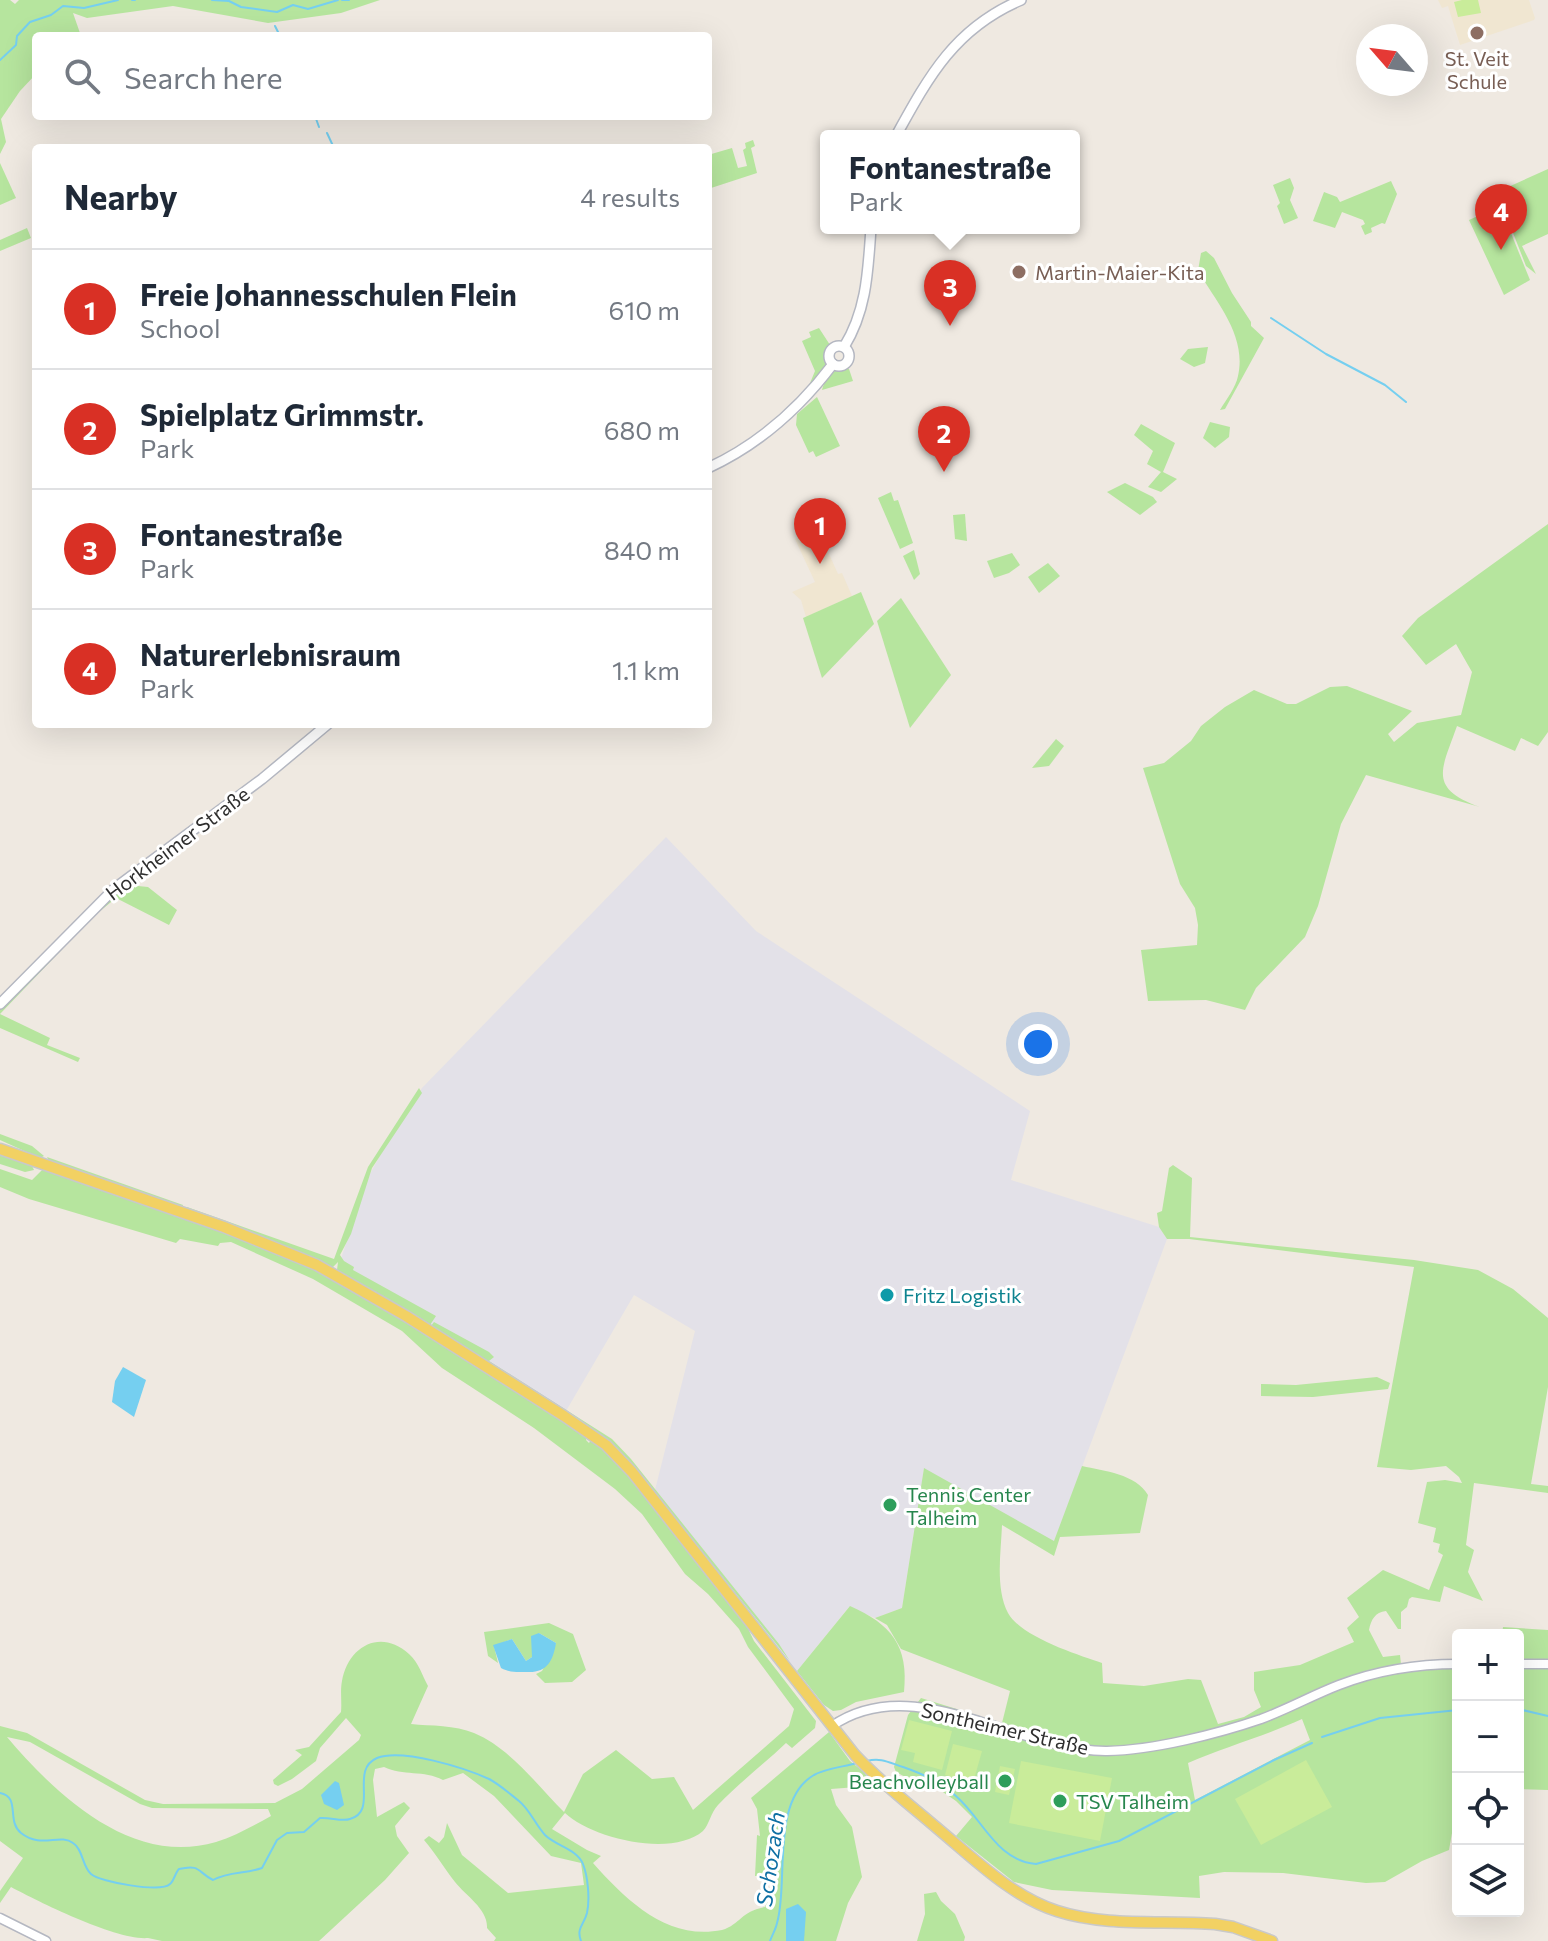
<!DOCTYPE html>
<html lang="en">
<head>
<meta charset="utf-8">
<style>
  body { margin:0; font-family:Commissioner,sans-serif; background:#f6f6f7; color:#1f2937 }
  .controls { position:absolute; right:24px; bottom:24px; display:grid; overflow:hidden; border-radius:8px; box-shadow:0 8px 32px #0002 }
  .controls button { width:72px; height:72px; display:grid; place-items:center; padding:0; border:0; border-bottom:2px solid #e0e1e3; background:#fff; color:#1f2937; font:40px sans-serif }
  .compass { position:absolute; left:1356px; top:24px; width:72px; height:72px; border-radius:50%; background:#fff; box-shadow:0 8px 32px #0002; rotate:298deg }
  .you { position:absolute; left:1038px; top:1044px; width:28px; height:28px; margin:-20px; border:6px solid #fff; border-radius:50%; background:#1a73e8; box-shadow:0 0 0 12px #1a73e833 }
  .badge { display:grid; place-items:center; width:52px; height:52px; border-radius:50%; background:#d93025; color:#fff; font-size:26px; font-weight:700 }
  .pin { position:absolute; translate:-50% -66px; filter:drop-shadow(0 2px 4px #0008) }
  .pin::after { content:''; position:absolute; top:42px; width:28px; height:24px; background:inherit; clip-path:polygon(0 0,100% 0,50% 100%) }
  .popup { position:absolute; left:820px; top:130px; width:260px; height:104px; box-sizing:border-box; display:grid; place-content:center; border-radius:8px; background:#fff; filter:drop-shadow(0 2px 6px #0005); font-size:26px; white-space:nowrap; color:#747a83 }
  .popup b { font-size:30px; color:#1f2937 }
  .popup::after { content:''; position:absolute; left:50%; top:100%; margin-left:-16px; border:16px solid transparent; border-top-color:#fff }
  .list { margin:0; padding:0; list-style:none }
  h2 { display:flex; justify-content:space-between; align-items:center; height:104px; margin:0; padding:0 32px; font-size:34px }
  h2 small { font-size:26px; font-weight:400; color:#747a83 }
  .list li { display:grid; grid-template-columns:52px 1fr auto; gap:24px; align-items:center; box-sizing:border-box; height:120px; padding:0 32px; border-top:2px solid #e0e1e3 }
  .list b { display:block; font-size:30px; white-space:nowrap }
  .list p { margin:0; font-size:26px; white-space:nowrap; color:#747a83 }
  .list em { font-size:26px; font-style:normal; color:#747a83 }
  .icon { flex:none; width:44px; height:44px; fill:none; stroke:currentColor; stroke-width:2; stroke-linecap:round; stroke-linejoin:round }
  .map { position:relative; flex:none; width:1548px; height:1941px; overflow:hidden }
  .search { position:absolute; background:#fff; box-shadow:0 8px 32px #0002; left:32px; top:32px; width:680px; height:88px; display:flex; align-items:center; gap:20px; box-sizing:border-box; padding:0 28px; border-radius:8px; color:#747a83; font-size:30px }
  .panel { position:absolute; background:#fff; box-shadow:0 8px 32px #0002; left:32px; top:144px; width:680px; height:584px; border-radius:8px }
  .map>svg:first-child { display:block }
</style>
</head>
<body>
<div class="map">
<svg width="1548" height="1941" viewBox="0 0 1548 1941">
  <rect width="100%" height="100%" fill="#efe9e1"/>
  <polygon fill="#e3e1e8" points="666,837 756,931 1030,1111 1011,1180 1159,1227 1167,1239 1054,1542 924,1469 902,1608 875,1618 849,1607 797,1671 655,1490 695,1331 634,1295 566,1411 337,1271 367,1179 397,1125 422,1088"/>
  <g fill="#f0e6d1">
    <polygon points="1438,0 1529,0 1535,18 1534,20 1460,45 1448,6 1442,8"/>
    <polygon points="818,528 823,530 819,532 838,574 842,573 852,596 806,617 801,600 792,592 815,582 795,539"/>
  </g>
  <g fill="#b6e59e" fill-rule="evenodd">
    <polygon points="0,0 10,0 15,4 19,0 380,0 341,13 268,23 173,6 87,18 73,13 81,36 36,36 36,74 20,91 1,119 6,142 0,154"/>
    <polygon points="753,140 755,146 751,148 757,173 708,189 708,155 732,148 738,168 747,166 743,150 746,148 745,143"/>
    <polygon points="0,163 16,198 0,205"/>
    <polygon points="1548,169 1548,234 1522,246 1536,274 1526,266 1497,192"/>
    <polygon points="1290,178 1294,188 1290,200 1298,218 1284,224 1277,206 1280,203 1273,185"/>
    <polygon points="1391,181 1397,194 1385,224 1382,223 1371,228 1372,232 1365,235 1361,226 1365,224 1363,220 1342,212 1335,228 1313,221 1324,192 1337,197 1340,202"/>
    <polygon points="1500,206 1530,280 1504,295 1469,220"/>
    <polygon points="27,228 31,238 0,251 0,240"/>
    <path d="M 1206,251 L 1214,258 L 1232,293 L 1251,322 L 1251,326 L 1264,338 L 1225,409 L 1220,410 C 1226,400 1236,387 1238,376 C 1247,336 1217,303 1198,271 L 1201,253 Z"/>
    <polygon points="819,328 830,345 825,366 808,388 815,371 802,341 811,337 809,332"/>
    <polygon points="1208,347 1205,363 1194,367 1180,359 1188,349"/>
    <path d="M 844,367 L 849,369 L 853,381 L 822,390 C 824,380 833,369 844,367 Z"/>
    <polygon points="817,397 840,446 816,457 813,451 809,453 796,425 797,414"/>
    <polygon points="1210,422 1230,427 1229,437 1215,448 1203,438"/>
    <polygon points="1141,424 1175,443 1163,472 1177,479 1161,492 1148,487 1161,472 1147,464 1153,451 1134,435"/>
    <polygon points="1125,483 1153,497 1157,502 1140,515 1107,492"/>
    <polygon points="891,492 894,501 898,500 913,543 900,549 878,498"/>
    <polygon points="965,514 967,541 955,539 953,515"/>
    <path d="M 1548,524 L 1548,732 L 1538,746 L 1521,738 L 1515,751 L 1457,726 C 1442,769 1427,788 1480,807 L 1366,775 L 1341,824 L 1318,906 L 1305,937 L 1256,988 L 1245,1010 L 1206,1000 L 1148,1001 L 1141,950 L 1197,945 L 1198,925 L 1195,908 L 1180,884 L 1143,768 L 1164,763 L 1191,741 L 1201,726 L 1225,707 L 1254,690 L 1287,704 L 1296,704 L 1330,687 L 1347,686 L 1412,711 L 1388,734 L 1394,742 L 1417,723 L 1461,715 L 1472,672 L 1456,644 L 1426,665 L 1402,636 L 1418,618 Z"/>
    <polygon points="914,550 920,574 914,580 903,556"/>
    <polygon points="1012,553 1020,565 1009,573 994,578 987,561"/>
    <polygon points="1048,563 1060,576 1039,593 1028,577"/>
    <polygon points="861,592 874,624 822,678 803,618"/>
    <polygon points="901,598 951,675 910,728 877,621"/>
    <polygon points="1056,739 1064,746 1049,766 1032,768"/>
    <path d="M 138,883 L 138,886 L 148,887 L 177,910 L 169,925 L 116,898 L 94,916 L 0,1014 L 50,1038 L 47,1045 L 80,1058 L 78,1062 L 0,1028 L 0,1009 C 26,981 106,892 138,883 Z"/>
    <polygon points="419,1088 422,1093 372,1168 351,1234 340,1255 344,1261 354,1267 353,1270 436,1316 430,1325 337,1270 338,1262 332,1268 253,1233 185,1209 187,1207 334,1259 368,1167"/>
    <polygon points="0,1134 32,1146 44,1156 40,1158 0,1140"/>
    <polygon points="0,1153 31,1164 34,1170 25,1172 0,1164"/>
    <polygon points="47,1157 183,1205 182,1208 49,1161"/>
    <path d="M 1173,1165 L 1192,1178 L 1190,1237 L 1414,1260 L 1478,1270 L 1513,1289 L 1548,1318 L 1548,1387 L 1531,1484 L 1548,1486 L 1548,1493 L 1474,1483 L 1466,1545 L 1474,1550 L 1468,1572 L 1483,1601 L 1444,1586 L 1440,1602 L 1412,1597 L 1409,1599 L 1407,1607 L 1401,1612 L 1401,1629 L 1398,1629 L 1386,1611 C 1375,1612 1371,1620 1369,1630 L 1383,1657 L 1400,1655 L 1401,1664 L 1458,1661 L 1458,1794 L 1453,1794 L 1458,1799 L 1449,1850 L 1422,1861 L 1385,1882 L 1366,1883 L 1283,1873 L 1224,1872 L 1199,1876 L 1200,1898 L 1052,1890 L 1014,1882 L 956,1836 L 972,1817 L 956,1801 L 937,1788 L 933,1792 L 896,1772 L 894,1767 L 908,1715 L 921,1698 L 1002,1723 L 1010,1691 L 901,1649 L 887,1625 L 875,1618 L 902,1608 L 924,1468 L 1054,1541 L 1082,1466 C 1104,1471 1136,1474 1148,1495 L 1140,1533 L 1060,1537 L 1054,1556 L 1002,1525 C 1001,1552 995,1588 1008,1613 C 1021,1637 1078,1655 1102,1663 L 1103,1683 L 1144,1686 L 1188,1679 L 1201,1680 L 1218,1724 L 1244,1717 L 1261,1707 L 1254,1690 L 1254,1672 L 1300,1665 L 1354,1642 L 1347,1628 L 1359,1617 L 1347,1598 L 1383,1570 L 1429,1590 L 1443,1555 L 1438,1552 L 1440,1544 L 1433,1542 L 1436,1528 L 1418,1523 L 1427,1482 L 1445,1480 L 1462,1483 L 1459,1477 L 1446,1466 L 1411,1470 L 1377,1467 L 1414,1267 L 1189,1239 L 1167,1239 L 1159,1227 L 1157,1213 L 1162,1211 L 1169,1168 ZM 1302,1719 L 1310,1740 L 1195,1800 L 1188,1763 C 1224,1747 1265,1736 1302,1719 Z"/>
    <path d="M 0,1169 L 32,1180 L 43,1169 L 255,1242 L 343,1282 L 587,1435 L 586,1440 L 589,1443 L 592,1438 L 614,1455 L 742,1616 L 754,1641 L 816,1721 L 815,1728 L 792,1748 L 786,1743 C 764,1764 739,1783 718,1805 C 711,1812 709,1825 703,1831 C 672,1858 591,1838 565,1813 L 552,1829 L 587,1850 L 601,1856 L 593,1863 C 626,1900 667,1941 722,1930 C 741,1924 741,1911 765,1907 L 773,1887 L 771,1876 L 755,1876 L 757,1835 L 760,1836 L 757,1809 L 751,1798 L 829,1732 L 850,1761 L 865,1773 L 870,1786 L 831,1789 L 836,1805 L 852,1827 L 862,1877 L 848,1903 L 836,1941 L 494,1941 L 496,1938 L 487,1928 C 488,1909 466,1896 455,1882 C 444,1868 436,1854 424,1840 L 429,1836 L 439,1843 L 444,1837 L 447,1823 L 462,1855 L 508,1893 L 584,1885 L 581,1863 L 551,1856 L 494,1796 L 463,1773 L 443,1780 C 424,1770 403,1776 384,1767 L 375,1769 L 373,1780 L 377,1817 L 404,1802 L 410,1808 L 395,1826 L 397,1836 L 409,1853 L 385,1880 L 319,1941 L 162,1941 L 148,1938 C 118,1941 39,1902 11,1887 L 0,1903 L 0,1891 L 23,1858 L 0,1841 L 0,1726 L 27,1733 L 145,1800 L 163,1804 L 275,1803 L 302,1789 L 359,1740 L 361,1735 L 346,1718 L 320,1748 L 316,1761 L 292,1779 L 278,1786 L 274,1784 L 273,1780 L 302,1755 L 295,1750 L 309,1747 L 341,1712 C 342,1702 340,1691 342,1681 C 348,1646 381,1628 409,1654 C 419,1663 422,1675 428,1686 L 411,1724 C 431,1726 455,1725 474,1733 C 510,1748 537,1785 564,1812 L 583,1774 L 616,1750 L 652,1779 L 674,1777 L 693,1810 L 789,1726 L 794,1709 L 748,1647 L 739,1629 L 708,1594 L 685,1574 L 642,1514 L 615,1489 L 534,1428 L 442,1368 L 402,1331 L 313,1279 L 231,1242 L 220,1243 L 218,1246 L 180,1239 L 176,1243 L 29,1199 L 0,1187 ZM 7,1737 L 30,1742 L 140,1804 L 152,1808 L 268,1809 L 271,1816 C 253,1826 235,1836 216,1842 C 132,1867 56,1795 7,1737 Z"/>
    <polygon points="434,1322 489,1352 494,1357 489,1361 612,1439 631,1459 779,1644 790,1661 631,1463 591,1429 431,1326"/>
    <polygon points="1377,1377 1390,1383 1388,1389 1313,1397 1261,1396 1261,1384 1296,1385"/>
    <path d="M 850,1606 C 891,1624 909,1646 904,1692 L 856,1702 L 841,1710 L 833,1711 L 824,1705 L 797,1671 Z"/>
    <polygon points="549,1623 573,1634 586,1670 572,1682 545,1683 536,1674 542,1671 556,1643 539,1633 532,1657 526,1661 512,1639 494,1646 498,1663 488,1656 484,1632"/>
    <polygon points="1503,1627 1548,1630 1548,1790 1518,1789 1518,1635 1502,1635"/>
    <polygon points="936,1892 941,1901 955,1914 965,1937 964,1941 917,1941 925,1914 924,1894"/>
  </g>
  <g fill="#c9ec9a">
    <polygon points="1462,0 1478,0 1481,13 1458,17 1454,2"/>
    <polygon points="909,1720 952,1731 942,1770 913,1762 915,1753 901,1750"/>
    <polygon points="953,1744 982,1751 973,1783 945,1775"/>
    <polygon points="1306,1760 1332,1807 1261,1845 1235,1799"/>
    <polygon points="1021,1761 1112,1778 1100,1841 1009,1823"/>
    <polygon points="1000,1766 1015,1769 1009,1795 995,1792"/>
  </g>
  <g fill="#75cff0">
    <polygon points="123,1367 146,1380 134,1417 112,1402 115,1381"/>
    <path d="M 539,1633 L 556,1643 C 553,1661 547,1673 527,1672 C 517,1672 511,1673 501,1668 L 493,1645 L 512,1639 L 526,1661 L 532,1657 L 531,1636 Z"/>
    <polygon points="335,1781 339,1783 344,1805 337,1810 324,1804 321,1795"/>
    <polygon points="798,1904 806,1912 804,1941 786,1941 786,1909"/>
  </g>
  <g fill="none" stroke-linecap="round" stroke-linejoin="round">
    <g stroke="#75cff0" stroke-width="2">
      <polyline points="132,0 135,0"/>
      <polyline points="212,0 229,1 241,7 277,12 293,5 308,9 338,0"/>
      <polyline points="342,0 349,0"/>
      <polyline points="275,26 280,36"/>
      <polyline points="0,60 16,45 17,36 30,22 51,15 63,6 84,8 118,0"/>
      <polyline points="315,116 319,127"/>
      <polyline points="327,133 334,148"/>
      <polyline points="1271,318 1326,354 1385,385 1406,402"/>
      <polyline points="1518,1709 1548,1716"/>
      <polyline points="1322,1737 1380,1718 1458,1710"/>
      <path d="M 867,1761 C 881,1757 890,1763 903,1767 C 923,1774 941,1782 957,1797 C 983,1820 997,1861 1036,1864 L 1119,1841 L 1274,1760 L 1312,1743"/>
      <path d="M 0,1793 C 21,1797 6,1821 21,1833 C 41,1849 60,1833 73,1843 C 83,1849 82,1866 91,1874 C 100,1882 161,1893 170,1884 C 174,1881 175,1873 179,1869 C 201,1864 197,1872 213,1880 C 229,1871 245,1874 262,1868 L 277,1840 L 287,1833 L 304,1832 L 320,1818 C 330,1817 342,1822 350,1819 C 379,1811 349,1770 377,1758 C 402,1748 465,1768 489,1779 C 499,1784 510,1794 519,1801 C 530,1810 535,1824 545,1835 C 556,1846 577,1849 583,1864 C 588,1877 590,1899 587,1913 C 584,1925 576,1928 581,1941"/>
      <path d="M 770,1941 C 772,1935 776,1929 777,1923 C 789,1884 770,1800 814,1775 C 827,1768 843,1767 857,1763"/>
    </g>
    <g stroke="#b4b7c1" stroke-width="11">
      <g id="tertiary">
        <polyline points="1518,1664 1548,1664"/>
        <path d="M 832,1726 C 915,1669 1017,1752 1107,1751 C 1154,1750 1217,1734 1261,1719 C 1288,1709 1313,1695 1339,1685 C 1378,1670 1417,1664 1458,1664"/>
        <polyline points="0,1918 46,1941"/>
      </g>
    </g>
    <g stroke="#b4b7c1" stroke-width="12">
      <g id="secondary">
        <path d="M 896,136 C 929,76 955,28 1021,0"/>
        <circle cx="839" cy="356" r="10"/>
        <path d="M 844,347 C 867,310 868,270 871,228"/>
        <path d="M 708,468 C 760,444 799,409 833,364"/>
        <polyline points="0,1004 115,888 262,779 328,724"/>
      </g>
    </g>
    <g stroke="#c9c9c9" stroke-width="13">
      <path id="primary" d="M 0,1149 L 224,1227 L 317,1265 L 406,1316 L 564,1416 L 606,1445 L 632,1472 L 855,1755 C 880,1782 909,1804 937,1828 C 973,1858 1012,1897 1057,1911 C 1106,1927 1164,1920 1215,1924 L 1233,1927 L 1272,1941"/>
    </g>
    <use href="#tertiary" stroke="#fff" stroke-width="8"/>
    <use href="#secondary" stroke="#fff" stroke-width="9"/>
    <use href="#primary" stroke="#f2d163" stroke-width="10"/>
  </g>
  <g fill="#8d6e63" stroke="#fff" stroke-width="3">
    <circle cx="1477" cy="33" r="8"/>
    <circle cx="1019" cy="272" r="8"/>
  </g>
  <circle fill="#0f9aa8" stroke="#fff" stroke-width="3" cx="887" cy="1295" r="8"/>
  <g fill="#2e9e5b" stroke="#fff" stroke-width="3">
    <circle cx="890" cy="1505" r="8"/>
    <circle cx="1005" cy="1781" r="8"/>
    <circle cx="1060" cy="1801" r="8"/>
  </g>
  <g text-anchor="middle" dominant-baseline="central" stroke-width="6" stroke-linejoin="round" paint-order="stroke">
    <g font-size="20" fill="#785e54" stroke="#fff">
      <text x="1477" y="58">St. Veit<tspan x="1477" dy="23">Schule</tspan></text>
      <text x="1035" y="272" text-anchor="start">Martin-Maier-Kita</text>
    </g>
    <g font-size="20" fill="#2e2e2e" stroke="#fff">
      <text transform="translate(177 843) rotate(-37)">Horkheimer Straße</text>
      <text transform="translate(1005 1728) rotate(13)">Sontheimer Straße</text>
    </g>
    <g font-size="20" fill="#0d838f" stroke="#fff" text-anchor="start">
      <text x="903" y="1295">Fritz Logistik</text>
    </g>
    <g font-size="20" fill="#27864d" stroke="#fff" text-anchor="start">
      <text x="906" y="1494">Tennis Center<tspan x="906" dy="23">Talheim</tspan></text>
      <text x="989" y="1781" text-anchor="end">Beachvolleyball</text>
      <text x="1076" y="1801">TSV Talheim</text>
    </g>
    <g font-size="22" font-style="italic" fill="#0d6fa3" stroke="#fff">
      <text transform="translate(770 1859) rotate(-82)">Schozach</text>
    </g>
  </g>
</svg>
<div class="controls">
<button>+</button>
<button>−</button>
<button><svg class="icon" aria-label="locate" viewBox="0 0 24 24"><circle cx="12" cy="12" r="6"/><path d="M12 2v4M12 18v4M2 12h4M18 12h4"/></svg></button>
<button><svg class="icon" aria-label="layers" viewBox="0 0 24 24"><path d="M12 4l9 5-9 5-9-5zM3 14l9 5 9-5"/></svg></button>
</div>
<svg class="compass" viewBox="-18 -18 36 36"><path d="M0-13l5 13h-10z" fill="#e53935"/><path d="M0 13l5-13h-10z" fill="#747a83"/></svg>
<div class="you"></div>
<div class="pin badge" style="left:820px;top:564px">1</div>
<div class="pin badge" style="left:944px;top:472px">2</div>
<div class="pin badge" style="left:950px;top:326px">3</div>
<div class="popup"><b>Fontanestraße</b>Park</div>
<div class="pin badge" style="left:1501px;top:250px">4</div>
<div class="search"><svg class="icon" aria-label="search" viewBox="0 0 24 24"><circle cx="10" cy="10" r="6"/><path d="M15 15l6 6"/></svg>Search here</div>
<section class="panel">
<h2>Nearby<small>4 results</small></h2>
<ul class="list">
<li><span class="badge">1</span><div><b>Freie Johannesschulen Flein</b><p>School</p></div><em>610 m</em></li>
<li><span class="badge">2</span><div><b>Spielplatz Grimmstr.</b><p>Park</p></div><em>680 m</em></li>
<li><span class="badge">3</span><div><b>Fontanestraße</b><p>Park</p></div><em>840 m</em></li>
<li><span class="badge">4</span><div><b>Naturerlebnisraum</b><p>Park</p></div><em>1.1 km</em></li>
</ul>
</section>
</div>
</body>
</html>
